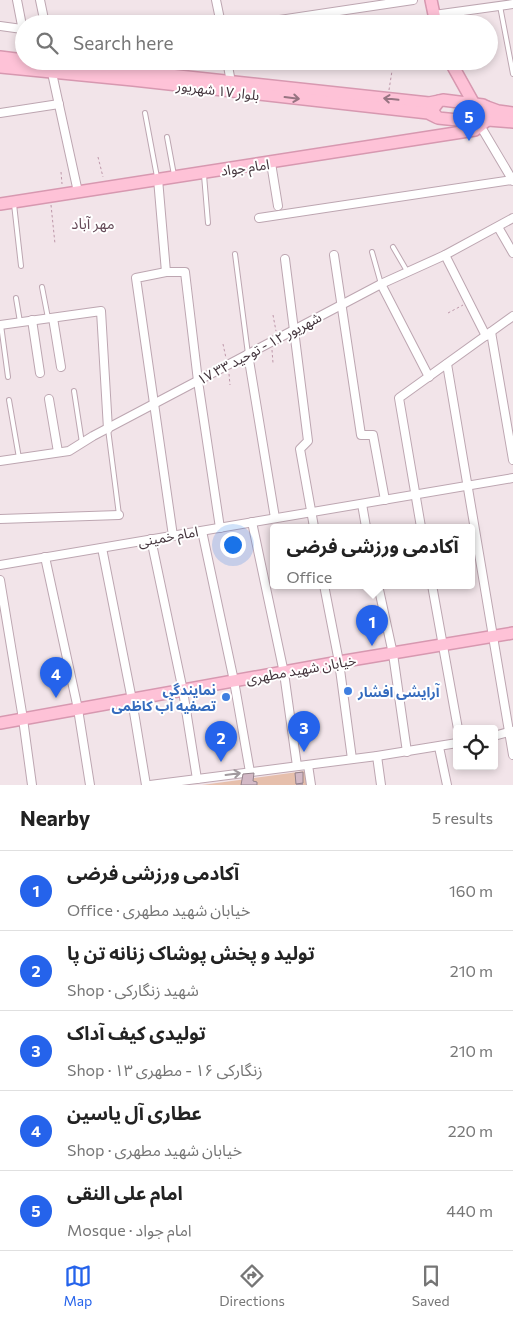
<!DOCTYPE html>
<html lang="en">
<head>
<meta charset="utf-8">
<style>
  body { margin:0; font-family:Commissioner,"Noto Sans Arabic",sans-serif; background:#f2f2f2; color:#222 }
  .controls { position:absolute; right:15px; bottom:15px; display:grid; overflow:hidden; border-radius:5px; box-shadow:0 2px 8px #0003 }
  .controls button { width:45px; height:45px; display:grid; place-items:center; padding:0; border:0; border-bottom:1px solid #e0e0e0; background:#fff; color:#222; font:25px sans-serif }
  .you { position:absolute; left:232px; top:544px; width:18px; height:18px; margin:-12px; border:4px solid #fff; border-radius:50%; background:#1a73e8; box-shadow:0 0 0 8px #1a73e833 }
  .badge { display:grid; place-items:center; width:32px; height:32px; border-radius:50%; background:#2563eb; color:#fff; font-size:16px; font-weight:700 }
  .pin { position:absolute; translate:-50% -41px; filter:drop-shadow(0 1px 2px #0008) }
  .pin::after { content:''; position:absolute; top:26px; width:18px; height:15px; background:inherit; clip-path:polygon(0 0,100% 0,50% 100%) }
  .popup { position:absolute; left:270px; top:524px; width:205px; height:65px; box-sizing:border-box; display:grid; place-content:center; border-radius:5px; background:#fff; filter:drop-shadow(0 1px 4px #0005); font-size:16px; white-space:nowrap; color:#767676 }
  .popup b { font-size:19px; color:#222 }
  .popup::after { content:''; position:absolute; left:50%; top:100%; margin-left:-10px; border:10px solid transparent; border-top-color:#fff }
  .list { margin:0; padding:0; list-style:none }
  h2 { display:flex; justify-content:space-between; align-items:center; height:65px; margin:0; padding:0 20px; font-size:21px }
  h2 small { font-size:16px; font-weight:400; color:#767676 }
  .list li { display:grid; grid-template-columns:32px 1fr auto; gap:15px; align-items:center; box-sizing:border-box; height:80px; padding:0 20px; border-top:1px solid #e0e0e0 }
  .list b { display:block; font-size:19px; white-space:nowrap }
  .list p { margin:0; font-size:16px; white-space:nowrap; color:#767676 }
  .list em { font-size:16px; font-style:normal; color:#767676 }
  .icon { flex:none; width:28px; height:28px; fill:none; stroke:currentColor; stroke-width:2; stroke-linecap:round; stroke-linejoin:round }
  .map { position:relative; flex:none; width:513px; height:785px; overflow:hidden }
  .search { position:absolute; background:#fff; box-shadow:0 2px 8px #0003; left:15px; right:15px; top:15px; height:55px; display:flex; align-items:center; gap:12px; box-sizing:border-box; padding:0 18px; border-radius:28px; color:#767676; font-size:19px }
  .sheet { height:465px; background:#fff }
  nav { display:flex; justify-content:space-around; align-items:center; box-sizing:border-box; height:70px; border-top:1px solid #e0e0e0; background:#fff; font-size:14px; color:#767676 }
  nav a { display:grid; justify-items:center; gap:2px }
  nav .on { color:#2563eb }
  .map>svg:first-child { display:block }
</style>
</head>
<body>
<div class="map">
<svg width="513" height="785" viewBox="0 0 513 785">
  <rect width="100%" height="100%" fill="#f2e4e9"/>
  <polygon fill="#e6bfac" points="305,771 307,785 202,785"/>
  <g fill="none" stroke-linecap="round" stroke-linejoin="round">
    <g stroke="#bda6b1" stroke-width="6">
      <g id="lane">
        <polyline points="500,6 513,74"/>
        <polyline points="145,113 157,177"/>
        <polyline points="167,137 174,175"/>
        <polyline points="204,175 208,223"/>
        <polyline points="14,204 21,266"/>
        <polyline points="393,247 407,271"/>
        <polyline points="372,252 381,284"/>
        <polyline points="235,254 248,354"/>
        <polyline points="42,287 48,318"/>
        <polyline points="16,298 20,322"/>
        <polyline points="1,325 8,377"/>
        <polyline points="74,391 82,443"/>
        <polyline points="9,400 19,458"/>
        <polyline points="108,429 119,515"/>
      </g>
    </g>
    <g stroke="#bda6b1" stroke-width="10">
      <g id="street">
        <polyline points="17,0 24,36"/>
        <polyline points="40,0 45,24"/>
        <polyline points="216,0 221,24"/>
        <polyline points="434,15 513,4"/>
        <polyline points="252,24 413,0"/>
        <polyline points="0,26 22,29"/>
        <polyline points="227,61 231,82"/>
        <polyline points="260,61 260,62"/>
        <polyline points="52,73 78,192"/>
        <polyline points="0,113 59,104"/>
        <polyline points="481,127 513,181"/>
        <polyline points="271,163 278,206"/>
        <polyline points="158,179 166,272"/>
        <polyline points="259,218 512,180"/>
        <polyline points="498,227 513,253"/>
        <polyline points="334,255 361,435 373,435 385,500"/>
        <polyline points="445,255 486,336"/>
        <polyline points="285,259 308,441 300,449 314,527"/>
        <polyline points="381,284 429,377"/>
        <polyline points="53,318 61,367"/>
        <polyline points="32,320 40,373"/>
        <polyline points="0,325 101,311 108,429"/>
        <polyline points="491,332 513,460"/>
        <polyline points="248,354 275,518"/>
        <polyline points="447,364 513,755"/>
        <polyline points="49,399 58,452"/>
        <polyline points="0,461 69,451 93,436 381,284 445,255 513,218"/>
        <polyline points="362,504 366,527"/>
        <polyline points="0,519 119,515"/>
        <polyline points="252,522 284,673 297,766"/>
        <polyline points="421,527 399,398 513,316"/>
        <polyline points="202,531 234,681 250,772"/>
        <polyline points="173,536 136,278 166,272 185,272 198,381 220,528"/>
        <polyline points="151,539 183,691 197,779"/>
        <polyline points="102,548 132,700 146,785"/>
        <polyline points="45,557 78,709 90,785"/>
        <polyline points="0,565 513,478"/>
        <polyline points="0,580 23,719 32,785"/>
        <polyline points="324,585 339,662 352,759"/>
        <polyline points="378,585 393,654 407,752"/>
        <polyline points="432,585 458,729"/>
        <polyline points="494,736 512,731"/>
        <polyline points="439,747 447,785"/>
        <polyline points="377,756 381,785"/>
        <polyline points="308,765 311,785"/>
        <polyline points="150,785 377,756 457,743"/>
      </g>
    </g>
    <g stroke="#d798b0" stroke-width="14">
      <g id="secondary">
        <polyline points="431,0 436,24"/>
        <polyline points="0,57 24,60"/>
        <polyline points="39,61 429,103 439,101"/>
        <polyline points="450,61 474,104"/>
        <polyline points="0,67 133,80 428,113 436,117"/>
        <path d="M 443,100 L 483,105 C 490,108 491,114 488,120 L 477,122 L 438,118 L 434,113 L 433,109 L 439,101 Z"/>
        <polyline points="487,107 498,111 513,113"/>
        <polyline points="488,120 513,122"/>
        <polyline points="0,204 475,130 486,121"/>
        <polyline points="0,723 339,662 513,633"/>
      </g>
    </g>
    <g stroke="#be98aa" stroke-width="1" stroke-dasharray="2.5 2.5" stroke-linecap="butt">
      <polyline points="389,90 392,71"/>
      <polyline points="98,157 103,177"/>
      <polyline points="61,172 62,184"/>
      <polyline points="51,205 55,244"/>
      <polyline points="448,313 463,305"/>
      <polyline points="273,315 276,331"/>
      <polyline points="223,344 226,358"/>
      <polyline points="272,350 273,363"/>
      <polyline points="229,374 230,385"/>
    </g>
    <use href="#lane" stroke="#fff" stroke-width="4"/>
    <use href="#street" stroke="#fff" stroke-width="8"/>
    <use href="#secondary" stroke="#fec2d7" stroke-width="11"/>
  </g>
  <polygon fill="#b59faa" points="303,772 303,785 296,785 295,773"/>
  <g fill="#d3b9c6" stroke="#94828b">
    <polygon points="303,772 303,783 296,784 295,773"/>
    <polygon points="254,773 253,781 257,782 257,785 241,785 243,774"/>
  </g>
  <defs><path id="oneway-shaft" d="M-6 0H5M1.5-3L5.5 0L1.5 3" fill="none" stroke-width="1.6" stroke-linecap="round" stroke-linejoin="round" transform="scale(1.25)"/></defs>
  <g stroke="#977482">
    <use href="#oneway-shaft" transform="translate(292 98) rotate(7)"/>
    <use href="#oneway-shaft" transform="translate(391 99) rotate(-174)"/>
  </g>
  <use stroke="#a19a9e" href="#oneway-shaft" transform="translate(233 774) rotate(-7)"/>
  <g fill="#3f7fe0" stroke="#fff" stroke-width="2">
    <circle cx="348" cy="691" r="5"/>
    <circle cx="226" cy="697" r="5"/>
  </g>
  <g text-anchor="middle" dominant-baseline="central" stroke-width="4" stroke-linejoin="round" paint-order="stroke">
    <g font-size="14" fill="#43343c" stroke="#fff">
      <text transform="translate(218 90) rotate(7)">بلوار ۱۷ شهریور</text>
      <text transform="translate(245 167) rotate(-8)">امام جواد</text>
      <text transform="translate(259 348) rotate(-28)">۱۷ شهریور ۱۲ - توحید ۳۳</text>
      <text transform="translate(168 536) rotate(-10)">امام خمینی</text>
      <text transform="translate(301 669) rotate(-10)">خیابان شهید مطهری</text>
    </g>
    <g font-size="14" font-weight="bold" fill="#366cbe" stroke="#fff" text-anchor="end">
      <text x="216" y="689">نمایندگی<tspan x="216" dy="16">تصفیه آب کاظمی</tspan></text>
      <text x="358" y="691" text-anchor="start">آرایشی افشار</text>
    </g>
    <g font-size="15" fill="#664b59" stroke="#fff">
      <text x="93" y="223">مهر آباد</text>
    </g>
  </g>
</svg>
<div class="controls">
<button><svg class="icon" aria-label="locate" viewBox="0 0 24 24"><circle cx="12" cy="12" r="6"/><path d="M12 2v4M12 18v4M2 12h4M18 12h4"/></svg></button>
</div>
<div class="you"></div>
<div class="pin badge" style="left:372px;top:646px">1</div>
<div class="popup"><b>آکادمی ورزشی فرضی</b>Office</div>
<div class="pin badge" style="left:221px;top:762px">2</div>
<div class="pin badge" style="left:304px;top:752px">3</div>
<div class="pin badge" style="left:56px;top:698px">4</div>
<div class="pin badge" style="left:469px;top:141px">5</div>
<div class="search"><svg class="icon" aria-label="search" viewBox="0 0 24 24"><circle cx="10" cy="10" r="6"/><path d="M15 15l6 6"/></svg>Search here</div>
</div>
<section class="sheet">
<h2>Nearby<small>5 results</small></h2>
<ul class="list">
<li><span class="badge">1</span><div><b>آکادمی ورزشی فرضی</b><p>Office · خیابان شهید مطهری</p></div><em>160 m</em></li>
<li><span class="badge">2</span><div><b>تولید و پخش پوشاک زنانه تن پا</b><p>Shop · شهید زنگارکی</p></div><em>210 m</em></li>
<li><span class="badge">3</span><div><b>تولیدی کیف آداک</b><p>Shop · زنگارکی ۱۶ - مطهری ۱۳</p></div><em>210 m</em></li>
<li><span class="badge">4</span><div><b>عطاری آل یاسین</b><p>Shop · خیابان شهید مطهری</p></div><em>220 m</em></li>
<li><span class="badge">5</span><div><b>امام علی النقی</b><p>Mosque · امام جواد</p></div><em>440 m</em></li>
</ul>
</section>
<nav>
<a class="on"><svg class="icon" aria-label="map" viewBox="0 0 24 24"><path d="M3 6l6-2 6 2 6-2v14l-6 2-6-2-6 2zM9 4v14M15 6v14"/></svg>Map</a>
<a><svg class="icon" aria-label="directions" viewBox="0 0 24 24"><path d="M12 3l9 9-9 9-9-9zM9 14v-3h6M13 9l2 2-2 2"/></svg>Directions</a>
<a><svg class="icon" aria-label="saved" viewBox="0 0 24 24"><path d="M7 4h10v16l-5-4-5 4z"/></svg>Saved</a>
</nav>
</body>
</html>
